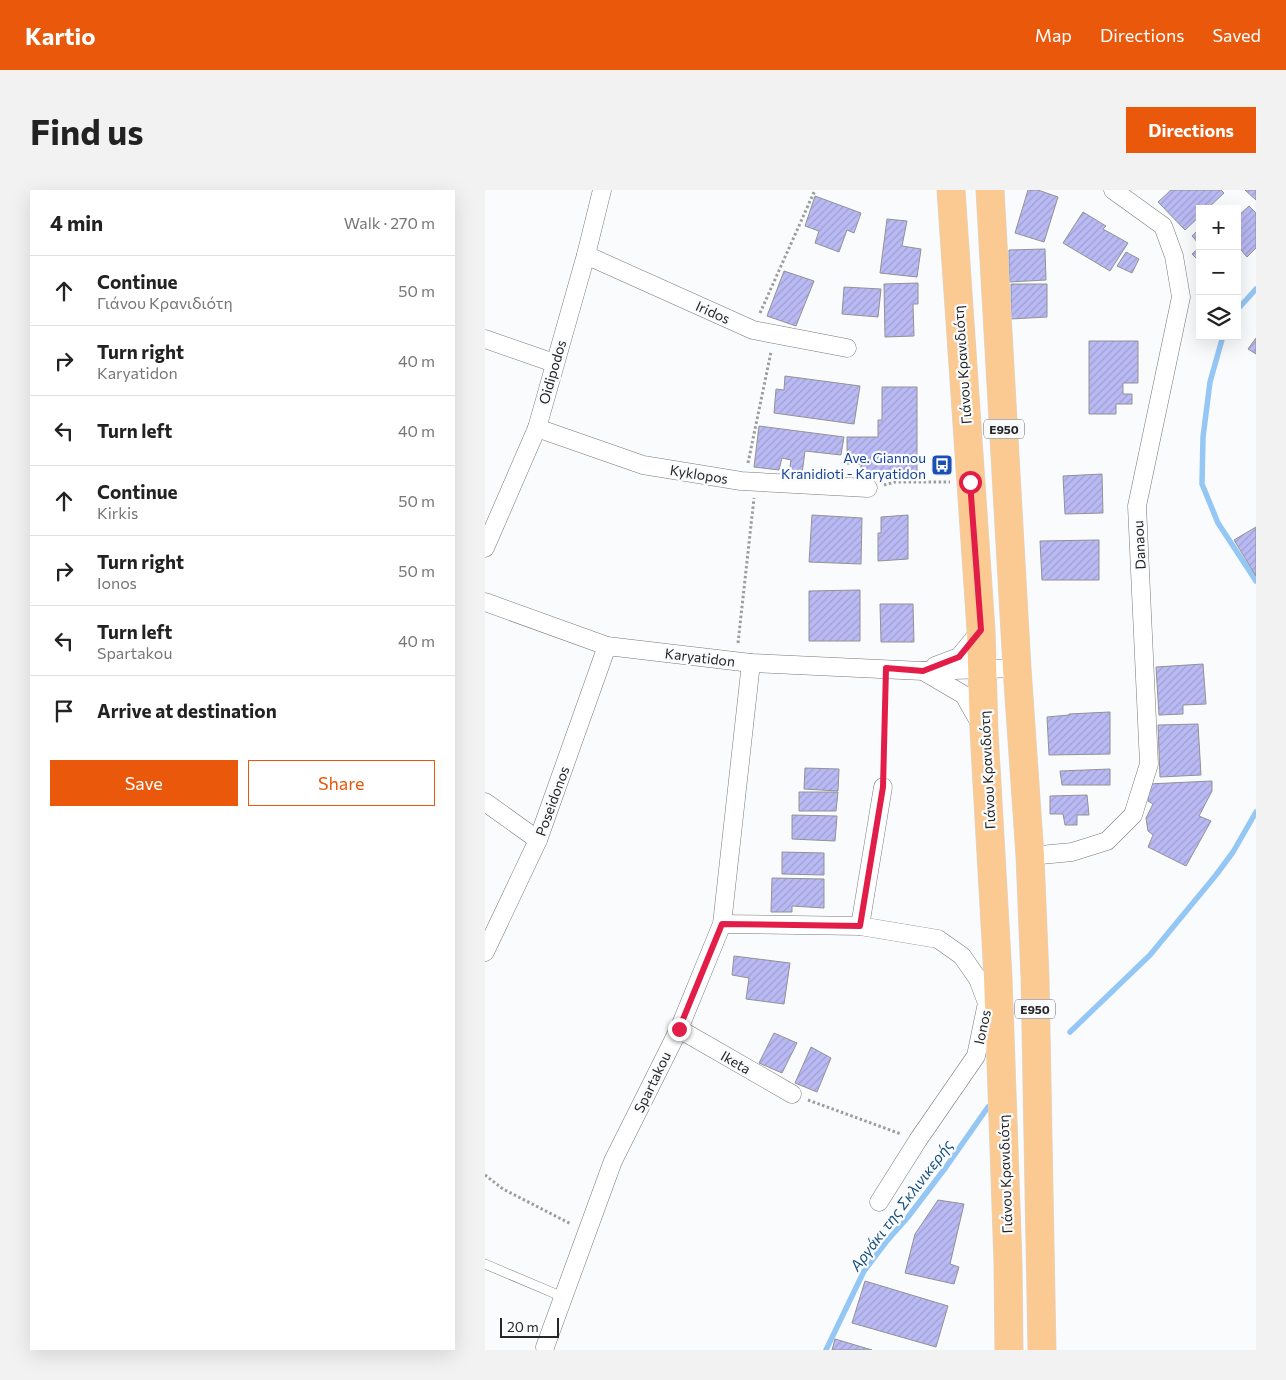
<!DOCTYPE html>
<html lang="en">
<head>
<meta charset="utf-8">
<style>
  body { margin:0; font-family:Commissioner,sans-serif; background:#f2f2f2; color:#222 }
  .controls { position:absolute; right:15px; top:15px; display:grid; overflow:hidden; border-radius:0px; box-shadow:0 5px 20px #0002 }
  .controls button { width:45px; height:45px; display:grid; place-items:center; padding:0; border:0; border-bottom:1px solid #e0e0e0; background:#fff; color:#222; font:25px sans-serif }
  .scale { position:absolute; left:15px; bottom:12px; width:59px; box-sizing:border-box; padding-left:5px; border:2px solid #262626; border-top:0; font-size:14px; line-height:18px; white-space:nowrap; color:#262626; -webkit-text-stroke:4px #fafbfd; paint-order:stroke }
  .stop { position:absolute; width:15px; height:15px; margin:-11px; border:4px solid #e11d48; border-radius:50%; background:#fff }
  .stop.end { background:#e11d48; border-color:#fff; box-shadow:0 1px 5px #0008 }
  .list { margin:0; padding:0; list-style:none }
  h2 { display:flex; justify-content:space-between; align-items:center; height:65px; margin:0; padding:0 20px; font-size:21px }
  h2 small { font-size:16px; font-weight:400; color:#767676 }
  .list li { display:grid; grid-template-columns:32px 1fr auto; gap:15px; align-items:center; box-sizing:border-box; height:70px; padding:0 20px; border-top:1px solid #e0e0e0 }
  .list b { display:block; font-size:19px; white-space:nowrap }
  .list p { margin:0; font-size:16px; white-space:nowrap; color:#767676 }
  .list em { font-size:16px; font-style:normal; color:#767676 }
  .actions { display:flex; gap:10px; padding:15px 20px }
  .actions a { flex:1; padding:11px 0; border:1px solid #ea580c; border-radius:0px; text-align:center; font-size:18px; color:#ea580c }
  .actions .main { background:#ea580c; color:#fff }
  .icon { flex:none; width:28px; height:28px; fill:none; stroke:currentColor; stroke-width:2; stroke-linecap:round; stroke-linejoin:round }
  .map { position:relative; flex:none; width:771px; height:1160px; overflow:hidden; border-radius:0px }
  header { display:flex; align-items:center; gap:30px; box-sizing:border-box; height:70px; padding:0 25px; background:#ea580c; color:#fff }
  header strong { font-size:24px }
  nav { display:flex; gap:28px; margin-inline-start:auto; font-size:18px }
  .intro { display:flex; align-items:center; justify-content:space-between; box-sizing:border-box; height:120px; padding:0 30px }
  h1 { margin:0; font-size:35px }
  .button { padding:12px 22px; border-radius:0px; background:#ea580c; color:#fff; font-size:18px; font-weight:700 }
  main { display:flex; gap:30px; padding:0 30px }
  aside { flex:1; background:#fff; border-radius:0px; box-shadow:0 5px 20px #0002 }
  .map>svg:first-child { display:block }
</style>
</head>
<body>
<header>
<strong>Kartio</strong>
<nav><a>Map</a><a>Directions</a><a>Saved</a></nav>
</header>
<div class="intro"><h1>Find us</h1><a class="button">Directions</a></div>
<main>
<aside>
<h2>4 min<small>Walk · 270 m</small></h2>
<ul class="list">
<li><svg class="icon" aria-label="ahead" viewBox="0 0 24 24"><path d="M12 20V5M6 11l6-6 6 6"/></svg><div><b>Continue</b><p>Γιάνου Κρανιδιότη</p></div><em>50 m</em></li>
<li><svg class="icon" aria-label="right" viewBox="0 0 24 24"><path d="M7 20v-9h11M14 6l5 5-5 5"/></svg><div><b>Turn right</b><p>Karyatidon</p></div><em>40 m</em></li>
<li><svg class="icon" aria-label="left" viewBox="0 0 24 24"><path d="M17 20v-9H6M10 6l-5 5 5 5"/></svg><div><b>Turn left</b></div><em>40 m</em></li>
<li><svg class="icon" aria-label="ahead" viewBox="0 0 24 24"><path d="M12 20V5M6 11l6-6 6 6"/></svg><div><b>Continue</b><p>Kirkis</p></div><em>50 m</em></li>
<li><svg class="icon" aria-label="right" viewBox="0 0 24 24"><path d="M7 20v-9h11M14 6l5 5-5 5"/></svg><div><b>Turn right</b><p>Ionos</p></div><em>50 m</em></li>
<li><svg class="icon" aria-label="left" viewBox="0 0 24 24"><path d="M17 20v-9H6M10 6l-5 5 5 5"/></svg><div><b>Turn left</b><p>Spartakou</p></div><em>40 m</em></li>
<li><svg class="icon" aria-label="arrive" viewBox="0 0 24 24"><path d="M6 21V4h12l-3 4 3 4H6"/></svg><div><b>Arrive at destination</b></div></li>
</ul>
<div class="actions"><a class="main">Save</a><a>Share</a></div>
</aside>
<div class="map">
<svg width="771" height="1160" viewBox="0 0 771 1160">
  <defs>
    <pattern id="building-hatch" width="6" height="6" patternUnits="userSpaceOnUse" patternTransform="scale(1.25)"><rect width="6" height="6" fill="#b9b9f4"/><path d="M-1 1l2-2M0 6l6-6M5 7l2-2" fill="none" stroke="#9f9fd1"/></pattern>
  </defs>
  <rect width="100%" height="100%" fill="#fafbfd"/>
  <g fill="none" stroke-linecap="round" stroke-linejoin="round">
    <g stroke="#94c7f4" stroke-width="5.5">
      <polyline points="752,120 771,99"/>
      <polyline points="738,146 725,192 718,247 717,294 733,333 771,391"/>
      <polyline points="585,842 665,765 731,685 748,662 771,622"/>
      <polyline points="341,1160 379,1081 401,1052 423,1027 461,977 503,917"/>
    </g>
  </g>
  <g fill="url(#building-hatch)" stroke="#929294">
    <polygon points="543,0 553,0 573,7 559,52 530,43"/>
    <polygon points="686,0 736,0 739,3 722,19 715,19 715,26 700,40 673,12"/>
    <polygon points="760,0 771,0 771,10"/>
    <polygon points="330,6 376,23 369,43 362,40 354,62 330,53 334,41 320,36"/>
    <polygon points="764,16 771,23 771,58 762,67 756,60 752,63 752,27"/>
    <polygon points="598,22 621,36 618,39 643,53 625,81 578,53"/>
    <polygon points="402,29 422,31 417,56 436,59 432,87 395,83"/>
    <polygon points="715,38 715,55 707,46"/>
    <polygon points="715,57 715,72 707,64"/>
    <polygon points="560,59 561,90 524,92 524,60"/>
    <polygon points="641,62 654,69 647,83 632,76"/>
    <polygon points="299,81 329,91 311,136 282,126"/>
    <polygon points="433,93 433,114 428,114 429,146 400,147 399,94"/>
    <polygon points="526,94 562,94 562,127 526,129"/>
    <polygon points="359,97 396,99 393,127 357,124"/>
    <polygon points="771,148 771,164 763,159"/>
    <polygon points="604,151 653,151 653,193 638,193 638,204 647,204 647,214 631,214 631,224 604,224"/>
    <polygon points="300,186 375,196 369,234 289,223 291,199 299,200"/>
    <polygon points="397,197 432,197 432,283 376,283 376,274 362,274 362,247 393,247 393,230 397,230"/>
    <polygon points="274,236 359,247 356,265 320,261 317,284 304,283 306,270 297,268 294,280 269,277"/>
    <polygon points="617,284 618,323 580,324 578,286"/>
    <polygon points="327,325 377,328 376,374 324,372"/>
    <polygon points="423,325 423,369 393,371 393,343 396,343 396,327"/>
    <polygon points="771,337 771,386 749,350"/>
    <polygon points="614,350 614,390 557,390 555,351"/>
    <polygon points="375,400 375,451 324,451 324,401"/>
    <polygon points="395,414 428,414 429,452 396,452"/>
    <polygon points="718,474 721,514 698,515 698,524 674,525 671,477"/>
    <polygon points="625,522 625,564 564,565 562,527 584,525 584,524"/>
    <polygon points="713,534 716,585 675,587 673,535"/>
    <polygon points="320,578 354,579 353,601 319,599"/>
    <polygon points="625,579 625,595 577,595 575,581"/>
    <polygon points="727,591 727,601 714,626 726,631 701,676 663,657 668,645 663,641 661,628 668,614 663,611 663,594"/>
    <polygon points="314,602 353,602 351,621 314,621"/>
    <polygon points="602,605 604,625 592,625 592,635 580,635 578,624 565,624 565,606"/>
    <polygon points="307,625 352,626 350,651 307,649"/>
    <polygon points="297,662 339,663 339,685 297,684"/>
    <polygon points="287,688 339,689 339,718 307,716 307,722 286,722"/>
    <polygon points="249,766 305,773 299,814 261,809 264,788 247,785"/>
    <polygon points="289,843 312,853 297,883 274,873"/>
    <polygon points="326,857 346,868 332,902 310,893"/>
    <polygon points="453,1010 479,1014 465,1074 474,1077 469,1094 420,1083 430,1044"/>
    <polygon points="380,1091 463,1116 451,1157 367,1133"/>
    <polygon points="350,1149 387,1160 347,1160"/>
  </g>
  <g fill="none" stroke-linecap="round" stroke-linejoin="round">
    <g stroke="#78797a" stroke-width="10">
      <polyline id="lane" points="0,1074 78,1107"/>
    </g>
    <g stroke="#78797a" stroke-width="19">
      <g id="street">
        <polyline points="101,65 268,140 362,158"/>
        <polyline points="0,149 69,173"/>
        <polyline points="52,238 158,275 256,291 383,298"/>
        <polyline points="0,358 52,238 101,65 117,0"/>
        <polyline points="0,412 122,456 266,473 438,481 532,478"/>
        <polyline points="450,476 474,467 496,440"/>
        <polyline points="438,481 479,505 496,535"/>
        <polyline points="0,612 53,650"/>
        <polyline points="545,666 587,662 622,651 648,625 664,574 652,316 696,107 689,66 678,36 628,0"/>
        <polyline points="237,734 375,736 453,749 477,766 493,789 502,813 491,866 433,950 394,1012"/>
        <polyline points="375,736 398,597"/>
        <polyline points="0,762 53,650 122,456"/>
        <polyline points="194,839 307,904"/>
        <polyline points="60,1157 128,971 194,839 237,734 266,473"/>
      </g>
    </g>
    <g stroke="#d8d8d8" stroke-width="29">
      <g id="primary">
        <polyline points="466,0 496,440 499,541 513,787 523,1073 524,1160"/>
        <polyline points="505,0 532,478 545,666 550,787 557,1160"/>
      </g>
    </g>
    <g stroke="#9c9d9e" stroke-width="3" stroke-dasharray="2.5 2.5" stroke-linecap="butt">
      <polyline points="275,123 330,0"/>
      <polyline points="263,273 286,162"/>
      <polyline points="399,295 410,292 465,292"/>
      <polyline points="253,453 269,308"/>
      <polyline points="399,579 400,496"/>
      <polyline points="323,910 416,944"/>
      <polyline points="0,985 18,999 86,1034"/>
    </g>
    <use href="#lane" stroke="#fff" stroke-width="9"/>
    <use href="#street" stroke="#fff" stroke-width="18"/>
    <use href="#primary" stroke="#faca92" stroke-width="28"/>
  </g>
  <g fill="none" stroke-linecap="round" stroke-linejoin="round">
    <polyline stroke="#e11d48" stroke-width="6" points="194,839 237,734 375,736 398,597 401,478 438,481 474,467 496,440 485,292"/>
  </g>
  <defs>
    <g id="bus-square" transform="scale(1.125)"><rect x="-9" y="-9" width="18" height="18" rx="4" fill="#1a4fb4" stroke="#fafbfd"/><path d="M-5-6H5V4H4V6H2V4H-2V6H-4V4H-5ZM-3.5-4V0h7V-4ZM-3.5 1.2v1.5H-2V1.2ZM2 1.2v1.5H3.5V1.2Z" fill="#fff"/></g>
  </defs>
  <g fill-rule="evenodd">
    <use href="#bus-square" x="457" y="275"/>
  </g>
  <g text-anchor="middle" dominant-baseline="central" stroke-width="4.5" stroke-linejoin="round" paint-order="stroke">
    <g fill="#fafbfd" stroke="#666" stroke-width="1">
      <rect x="499" y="229.5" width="40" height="19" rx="4"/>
      <rect x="530" y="809.5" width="40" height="19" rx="4"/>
    </g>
    <g font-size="12" font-weight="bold" fill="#262626">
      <text x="519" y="239">E950</text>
      <text x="550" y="819">E950</text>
    </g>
    <g font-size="14" fill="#262626" stroke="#fafbfd">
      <text transform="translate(228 122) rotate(24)">Iridos</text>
      <text transform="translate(477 175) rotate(-94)">Γιάνου Κρανιδιότη</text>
      <text transform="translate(67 182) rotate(-74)">Oidipodos</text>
      <text transform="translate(214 284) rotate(9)">Kyklopos</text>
      <text transform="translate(654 355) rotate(-93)">Danaou</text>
      <text transform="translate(215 467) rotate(7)">Karyatidon</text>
      <text transform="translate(502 580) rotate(-93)">Γιάνου Κρανιδιότη</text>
      <text transform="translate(67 611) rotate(-70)">Poseidonos</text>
      <text transform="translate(497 837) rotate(-78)">Ionos</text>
      <text transform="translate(251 872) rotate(30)">Iketa</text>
      <text transform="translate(167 892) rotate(-64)">Spartakou</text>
      <text transform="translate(520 984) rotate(-92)">Γιάνου Κρανιδιότη</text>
    </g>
    <g font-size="14" fill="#164399" stroke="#fafbfd" text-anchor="end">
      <text x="441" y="267">Ave. Giannou<tspan x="441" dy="16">Kranidioti - Karyatidon</tspan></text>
    </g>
    <g font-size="15" font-style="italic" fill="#184f79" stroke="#fafbfd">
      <text transform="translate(416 1015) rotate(-53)">Αργάκι της Σκλινικερής</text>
    </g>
  </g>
</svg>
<div class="controls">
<button>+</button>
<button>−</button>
<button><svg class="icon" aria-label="layers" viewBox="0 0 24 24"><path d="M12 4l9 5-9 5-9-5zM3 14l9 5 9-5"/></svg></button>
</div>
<div class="scale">20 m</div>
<div class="stop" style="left:485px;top:292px"></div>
<div class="stop end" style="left:194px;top:839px"></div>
</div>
</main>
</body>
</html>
